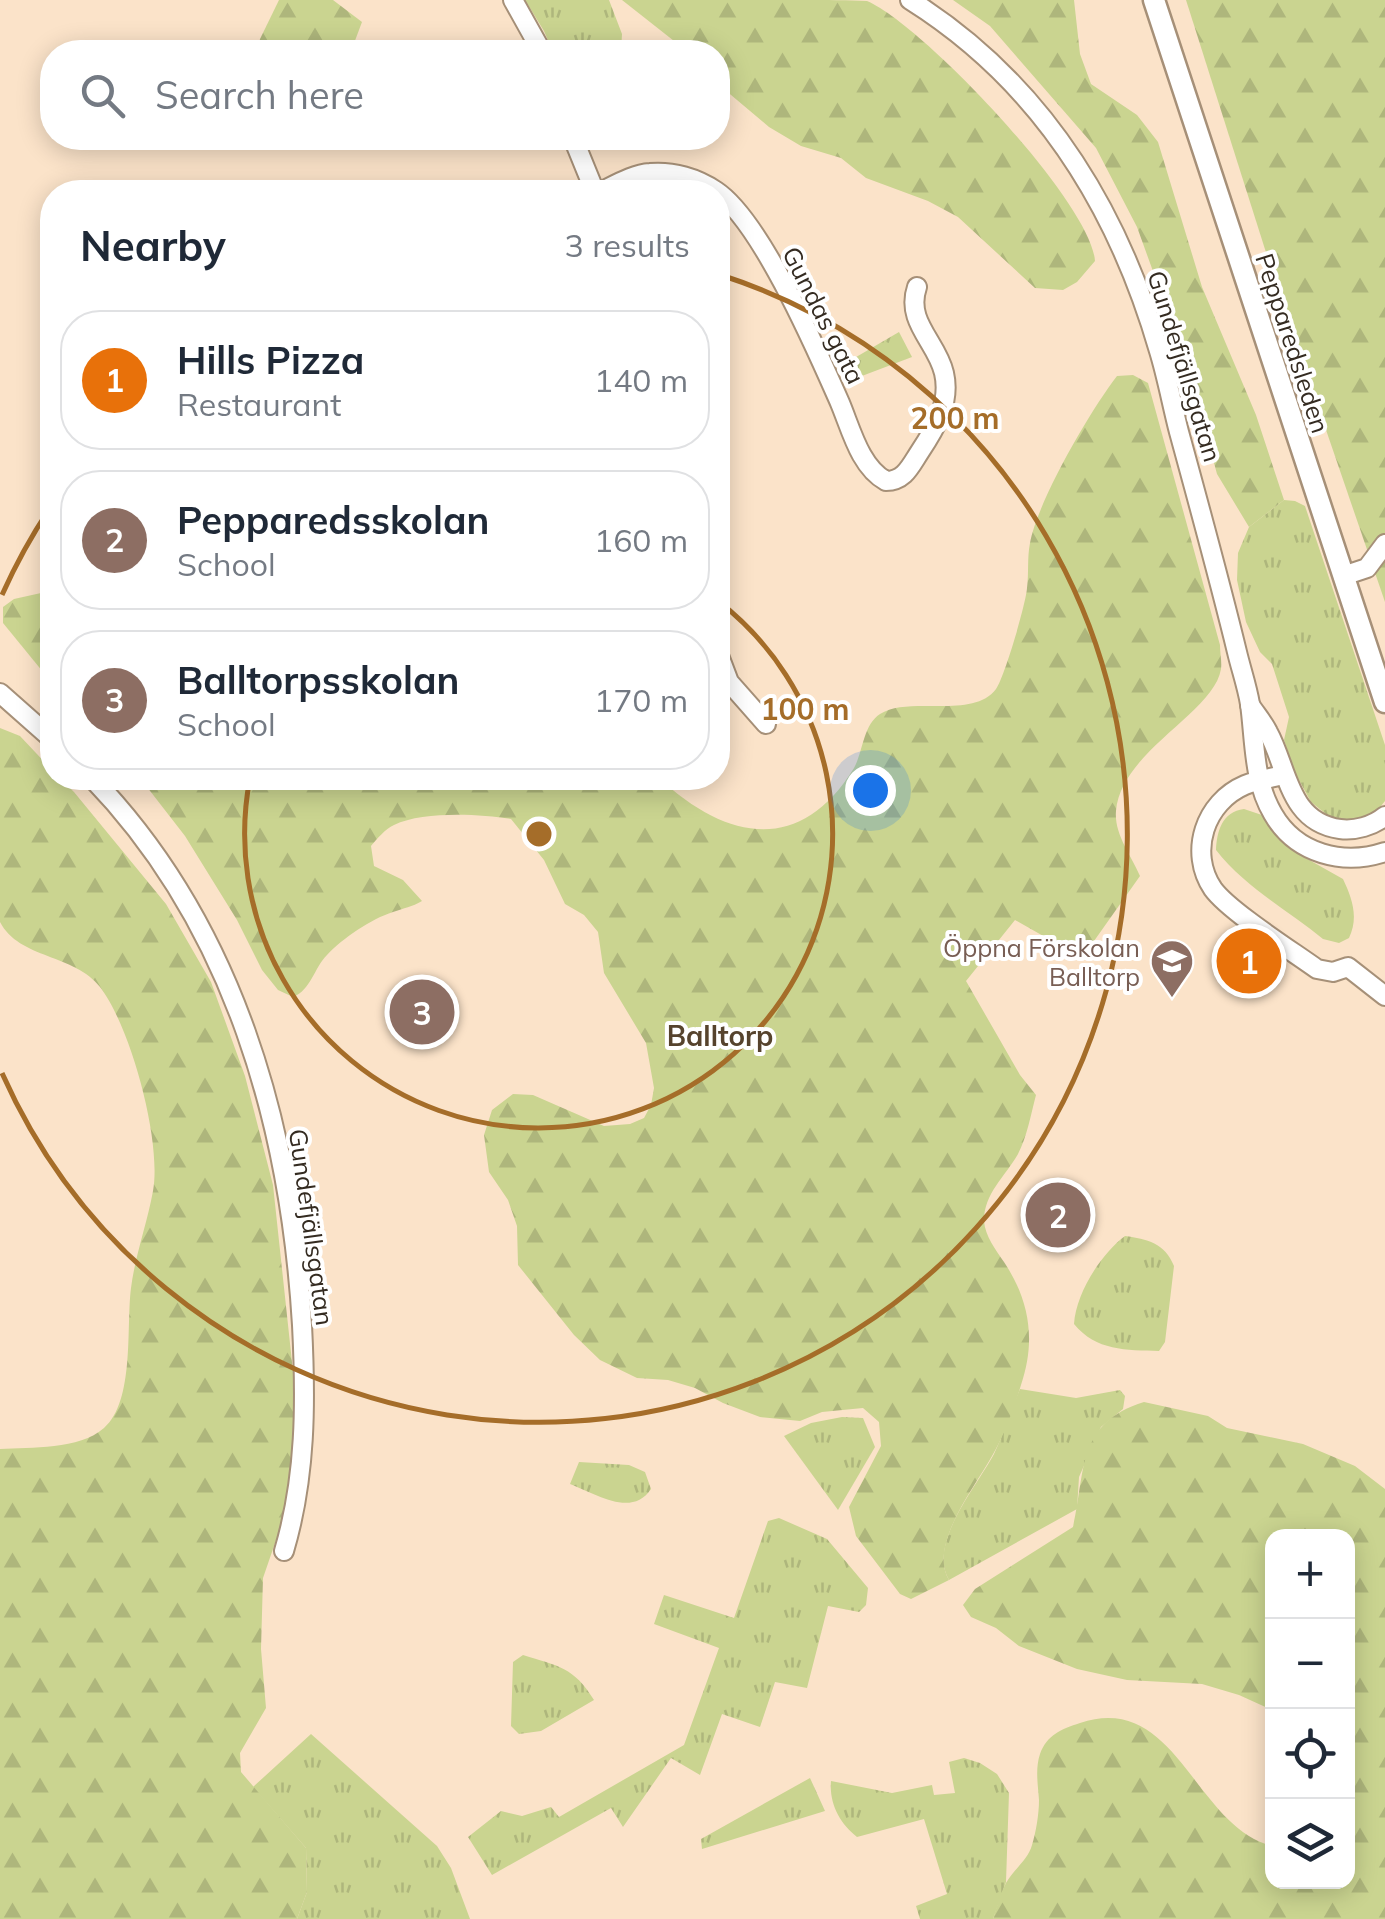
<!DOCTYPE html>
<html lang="en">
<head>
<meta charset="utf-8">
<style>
  body { margin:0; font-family:Mulish,sans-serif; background:#f6f6f7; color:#1f2937 }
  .controls { position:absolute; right:30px; bottom:30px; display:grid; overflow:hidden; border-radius:20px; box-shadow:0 5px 25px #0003 }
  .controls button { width:90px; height:90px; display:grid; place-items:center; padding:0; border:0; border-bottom:2px solid #e0e1e3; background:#fff; color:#1f2937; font:50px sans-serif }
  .you { position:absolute; left:870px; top:790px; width:35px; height:35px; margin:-25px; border:8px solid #fff; border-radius:50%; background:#1a73e8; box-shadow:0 0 0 15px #1a73e833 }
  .badge { display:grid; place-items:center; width:65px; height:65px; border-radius:50%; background:#0b8043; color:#fff; font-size:32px; font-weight:700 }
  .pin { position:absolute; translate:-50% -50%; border:5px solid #fff; box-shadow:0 2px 10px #0006 }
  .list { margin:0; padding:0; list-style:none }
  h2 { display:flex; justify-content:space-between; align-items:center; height:130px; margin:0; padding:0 40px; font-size:42px }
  h2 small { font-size:32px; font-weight:400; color:#747a83 }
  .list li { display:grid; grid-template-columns:65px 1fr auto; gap:30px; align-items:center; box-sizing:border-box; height:140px; margin:0 20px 20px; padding:0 20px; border:2px solid #e0e1e3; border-radius:40px }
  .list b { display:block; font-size:38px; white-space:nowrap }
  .list p { margin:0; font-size:32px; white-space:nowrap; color:#747a83 }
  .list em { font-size:32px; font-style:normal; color:#747a83 }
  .icon { flex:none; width:55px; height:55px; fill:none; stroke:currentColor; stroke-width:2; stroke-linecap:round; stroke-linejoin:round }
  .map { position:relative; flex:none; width:1385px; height:1919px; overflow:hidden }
  .search { position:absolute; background:#fff; box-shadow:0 5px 25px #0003; left:40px; top:40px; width:690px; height:110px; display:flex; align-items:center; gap:25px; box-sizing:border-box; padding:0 35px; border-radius:40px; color:#747a83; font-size:38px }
  .panel { position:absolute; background:#fff; box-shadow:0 5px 25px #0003; left:40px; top:180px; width:690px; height:610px; border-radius:40px }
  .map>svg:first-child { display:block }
</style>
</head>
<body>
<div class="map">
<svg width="1385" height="1919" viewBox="0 0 1385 1919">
  <defs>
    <pattern id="grass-tufts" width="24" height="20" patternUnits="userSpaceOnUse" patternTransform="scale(2.5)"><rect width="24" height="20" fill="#cad490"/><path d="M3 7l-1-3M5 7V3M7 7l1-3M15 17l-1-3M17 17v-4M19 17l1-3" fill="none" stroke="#aeb67c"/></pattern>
    <pattern id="forest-firs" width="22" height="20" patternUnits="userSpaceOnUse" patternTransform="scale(2.5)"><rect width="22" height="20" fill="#cad490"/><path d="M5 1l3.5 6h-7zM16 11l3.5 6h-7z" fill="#aeb67c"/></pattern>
  </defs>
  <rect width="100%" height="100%" fill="#fbe3c9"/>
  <g fill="url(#grass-tufts)">
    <polygon points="525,0 609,0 622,34 621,52 553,52 544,31"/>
    <polygon points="899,332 912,357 846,382 839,367"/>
    <polygon points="1284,500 1295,501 1305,506 1385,745 1385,801 1376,812 1347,823 1331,818 1311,802 1295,773 1284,740 1289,717 1272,664 1260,652 1246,622 1237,580 1238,553 1249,527"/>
    <path d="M 1244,809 L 1262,815 L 1295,852 L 1343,879 C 1352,898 1359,917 1349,938 L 1339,943 L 1323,939 C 1287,910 1245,887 1216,850 C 1217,831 1222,812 1244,809 Z"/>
    <path d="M 1125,1236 C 1147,1239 1165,1243 1174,1266 L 1165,1342 L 1159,1351 C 1126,1350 1096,1351 1074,1324 C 1076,1293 1101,1254 1125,1236 Z"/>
    <path d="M 1020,1389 L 1076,1398 L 1120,1390 L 1125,1396 L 1123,1409 L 1101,1427 L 1079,1477 L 1077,1509 L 949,1580 C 927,1544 977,1486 994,1454 C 1004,1433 1011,1410 1020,1389 Z"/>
    <polygon points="842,1417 863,1418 875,1447 838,1510 784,1436 811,1423"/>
    <path d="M 579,1462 L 629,1465 L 645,1472 L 651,1489 C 632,1518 596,1494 570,1484 Z"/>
    <polygon points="779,1518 827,1539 868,1588 866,1605 859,1612 828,1606 807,1688 775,1682 760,1727 722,1714 700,1775 671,1758 623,1827 611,1808 492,1875 468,1837 501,1811 522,1816 551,1807 559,1817 684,1745 719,1648 654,1624 664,1595 734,1618 768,1521"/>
    <path d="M 523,1655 C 558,1666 574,1667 594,1700 L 541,1731 L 519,1734 L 511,1726 L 513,1662 Z"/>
    <polygon points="311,1734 437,1846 451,1868 470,1919 297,1919 307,1892 306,1848 253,1787"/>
    <path d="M 964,1758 L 980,1763 L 997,1774 L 1009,1793 L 1006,1882 L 993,1919 L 920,1919 L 916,1906 L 947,1894 L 924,1819 L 857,1837 C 840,1824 829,1804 831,1781 L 892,1793 L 932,1785 L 934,1795 L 955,1793 L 949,1762 Z"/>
    <polygon points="810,1778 825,1811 702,1849 701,1839"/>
  </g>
  <g fill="url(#forest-firs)">
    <polygon points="279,0 333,0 362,22 353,46 345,52 257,52 260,39"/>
    <path d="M 622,0 C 683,0 745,0 806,0 C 823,0 851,0 867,1 C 922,24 1091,202 1095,261 L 1077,282 L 1063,290 L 1035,288 L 958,217 L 928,201 L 866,178 L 841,158 L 801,146 L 769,127 L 718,84 L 718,52 L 688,52 Z"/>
    <polygon points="953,0 1074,0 1080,54 1091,84 1137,115 1158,142 1202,287 1256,415 1284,500 1249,527 1217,474 1189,371 1137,227 1096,148 990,26"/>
    <polygon points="1186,0 1385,0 1385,602 1276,284"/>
    <path d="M 1133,375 L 1148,383 L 1220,645 C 1220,653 1222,662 1221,669 C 1214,713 1121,751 1116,811 C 1114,834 1131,855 1140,876 L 1082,958 L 1015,920 L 966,981 L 1020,1075 L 1036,1095 C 1031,1114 1027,1137 1018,1154 C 1005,1177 984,1193 984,1221 C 985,1236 996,1250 1004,1262 C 1030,1301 1036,1341 1021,1385 C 1014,1408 1004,1436 992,1456 C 975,1487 928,1545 949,1580 L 911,1599 L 900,1594 L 856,1536 L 849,1507 L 881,1446 L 879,1422 L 863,1408 L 822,1412 L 800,1421 L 760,1417 L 723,1403 L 695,1388 L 668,1380 L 637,1378 L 600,1360 L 574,1335 L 518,1265 L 517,1226 L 508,1200 L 489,1172 L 484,1135 L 492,1110 L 513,1094 L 533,1095 L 604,1126 L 630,1124 L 644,1118 L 651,1105 L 654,1088 L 646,1043 L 604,973 L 598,932 L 584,915 L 565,904 L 544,860 L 511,819 C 480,814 423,811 394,825 C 385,829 377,839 371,846 L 374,866 L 403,880 L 422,901 C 412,907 404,908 393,912 C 371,919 343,938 327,955 C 314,968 311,990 293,997 L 278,990 L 262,970 L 237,920 L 185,836 L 140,778 L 659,778 C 726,840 800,856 854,768 C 863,752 863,725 880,714 C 909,695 973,720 996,689 C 1004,678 1026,604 1027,588 C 1029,573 1027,558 1030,543 C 1038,500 1090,411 1117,376 Z"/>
    <polygon points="41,593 52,595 52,683 3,623 3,607 14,599"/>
    <path d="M 0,728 L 20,736 L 52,770 L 52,778 L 60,778 L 74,792 L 166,904 L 211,982 L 245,1076 L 273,1185 L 295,1390 L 296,1482 L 263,1578 L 261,1649 L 266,1708 L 240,1753 L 241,1772 L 306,1848 L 307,1892 L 297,1919 L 0,1919 L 0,1449 C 31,1447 79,1450 104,1428 C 135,1401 126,1326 131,1288 C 135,1256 147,1224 153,1191 C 162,1142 131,1027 100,987 C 75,954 19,959 0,922 Z"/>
    <path d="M 1144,1402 L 1208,1416 L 1227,1428 L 1303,1444 L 1355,1466 L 1385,1489 L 1385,1919 L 993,1919 C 997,1907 1000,1894 1006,1883 C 1013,1870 1028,1860 1032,1845 C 1036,1832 1039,1814 1039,1800 C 1038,1785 1035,1769 1040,1754 C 1047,1735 1061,1729 1080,1723 C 1177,1691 1194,1826 1272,1846 L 1272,1882 L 1348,1882 L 1348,1536 L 1272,1536 L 1272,1710 L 1239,1695 L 1202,1684 L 1127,1680 L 1077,1669 L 1019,1646 L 996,1628 L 971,1617 L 963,1605 L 975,1589 L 1073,1527 C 1086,1471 1076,1423 1144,1402 Z"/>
  </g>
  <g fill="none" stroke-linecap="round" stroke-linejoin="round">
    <g stroke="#a69078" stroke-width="22">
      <g id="minor">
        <polyline points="513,0 542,52"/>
        <path d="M 910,0 C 1039,81 1117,206 1159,351 C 1167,377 1172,405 1179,432 C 1199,505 1219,578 1237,652 C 1241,669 1247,686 1250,704 C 1255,741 1253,780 1273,814 C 1296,854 1343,866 1385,852"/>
        <polyline points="573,138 595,192"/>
        <path d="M 600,192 C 615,185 633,174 650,173 C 673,171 697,178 716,191 C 761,221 817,351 840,403 C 851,429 860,467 886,481 C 904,481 910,467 919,453 C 935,429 951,403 944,373 C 937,342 905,322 917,287"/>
        <polyline points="718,498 718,536"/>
        <polyline points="1343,576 1367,568 1385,544"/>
        <polyline points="718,653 729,682 766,724"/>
        <polyline points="0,693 52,739"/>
        <path d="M 1250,705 C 1256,714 1263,722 1268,732 C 1288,768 1288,822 1340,829 C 1355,831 1373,826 1385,816"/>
        <path d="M 1283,775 C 1271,778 1257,780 1245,785 C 1205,802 1188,852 1213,889 C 1229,911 1292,951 1317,969 L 1333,972 L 1348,967 L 1385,996"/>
        <path d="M 92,778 C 234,925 290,1125 302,1325 C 306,1402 306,1477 284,1551"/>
      </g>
    </g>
    <g stroke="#a69078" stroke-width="25">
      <polyline id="tertiary" points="1154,0 1385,702"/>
    </g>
    <use href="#minor" stroke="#fff" stroke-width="18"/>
    <use href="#tertiary" stroke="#fff" stroke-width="20"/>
  </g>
  <g fill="none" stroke="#a56d29" stroke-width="5">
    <path d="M718 601A294 294 0 1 1 250 778"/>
    <path d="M2 595A588 588 0 0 1 52 505M721 275A588 588 0 1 1 2 1073"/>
  </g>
  <defs>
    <g id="school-pin" transform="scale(2.25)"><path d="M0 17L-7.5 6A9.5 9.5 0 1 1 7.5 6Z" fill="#8d6e63" stroke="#fff"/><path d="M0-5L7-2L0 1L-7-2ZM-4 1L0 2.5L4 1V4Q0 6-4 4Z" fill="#fff"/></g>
  </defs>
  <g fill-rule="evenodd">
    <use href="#school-pin" x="1172" y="961"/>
  </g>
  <g text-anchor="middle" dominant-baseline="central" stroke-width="8" stroke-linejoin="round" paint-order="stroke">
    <g font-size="25" fill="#342b21" stroke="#fff">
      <text transform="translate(824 315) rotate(63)">Gundas gata</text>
      <text transform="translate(1293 343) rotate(72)">Pepparedsleden</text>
      <text transform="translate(1185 366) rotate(73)">Gundefjällsgatan</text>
      <text transform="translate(312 1227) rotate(82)">Gundefjällsgatan</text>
    </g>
    <g font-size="25" fill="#785e54" stroke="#fff" text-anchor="end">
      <text x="1140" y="947">Öppna Förskolan<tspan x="1140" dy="29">Balltorp</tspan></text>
    </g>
    <g font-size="28" font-weight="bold" fill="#56432d" stroke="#fff">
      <text x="720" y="1035">Balltorp</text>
    </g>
  </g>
  <circle cx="539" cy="834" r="15" fill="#a56d29" stroke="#fff" stroke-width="5"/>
  <g font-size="30" text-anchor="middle" font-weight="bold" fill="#a56d29" stroke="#fff" stroke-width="8" stroke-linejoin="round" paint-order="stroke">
    <text x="955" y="429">200 m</text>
    <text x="805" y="720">100 m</text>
  </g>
</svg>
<div class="controls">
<button>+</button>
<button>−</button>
<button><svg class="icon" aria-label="locate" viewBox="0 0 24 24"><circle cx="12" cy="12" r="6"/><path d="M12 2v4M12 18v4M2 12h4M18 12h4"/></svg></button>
<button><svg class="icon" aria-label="layers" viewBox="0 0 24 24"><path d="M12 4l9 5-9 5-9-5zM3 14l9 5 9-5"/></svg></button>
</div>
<div class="you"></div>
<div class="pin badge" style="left:1249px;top:961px;background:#e8710a">1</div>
<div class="pin badge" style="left:1058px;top:1215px;background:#8d6e63">2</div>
<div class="pin badge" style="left:422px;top:1012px;background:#8d6e63">3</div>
<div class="search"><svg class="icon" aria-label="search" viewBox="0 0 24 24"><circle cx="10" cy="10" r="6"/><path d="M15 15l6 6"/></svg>Search here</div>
<section class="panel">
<h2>Nearby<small>3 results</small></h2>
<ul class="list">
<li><span class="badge" style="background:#e8710a">1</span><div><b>Hills Pizza</b><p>Restaurant</p></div><em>140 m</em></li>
<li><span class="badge" style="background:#8d6e63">2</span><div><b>Pepparedsskolan</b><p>School</p></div><em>160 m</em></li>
<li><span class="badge" style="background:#8d6e63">3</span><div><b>Balltorpsskolan</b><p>School</p></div><em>170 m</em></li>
</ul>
</section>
</div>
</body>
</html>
